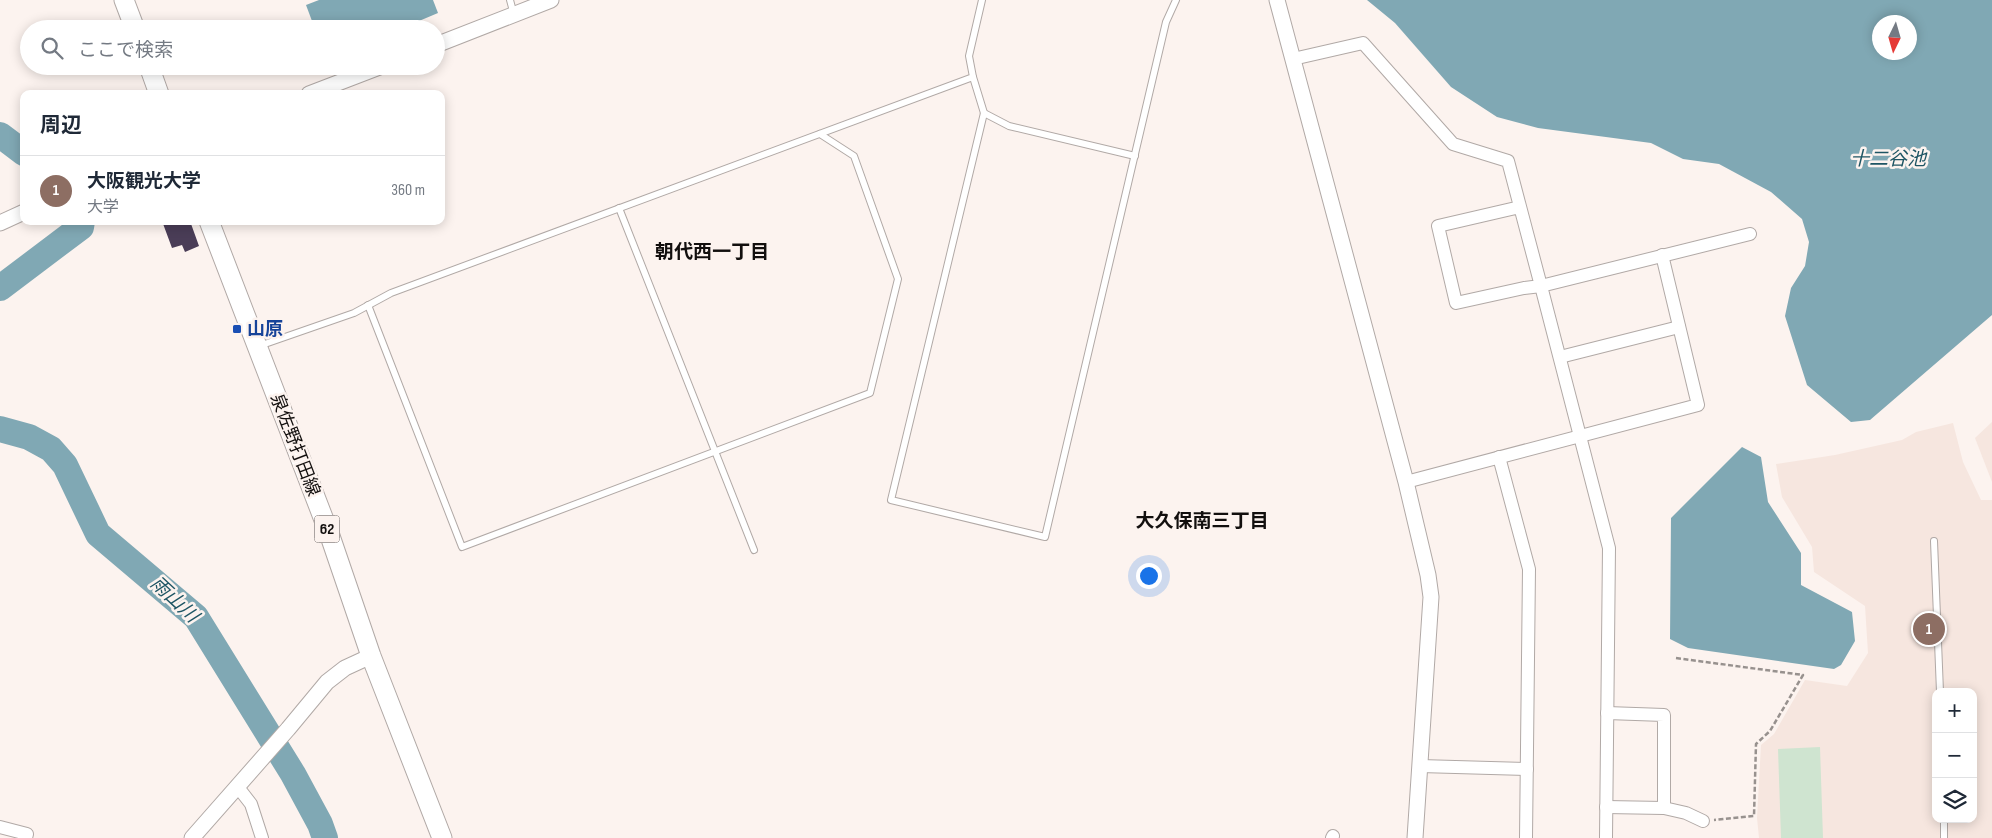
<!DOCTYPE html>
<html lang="ja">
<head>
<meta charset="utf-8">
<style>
  body { margin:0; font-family:"Sofia Sans Condensed","Noto Sans JP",sans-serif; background:#f2f2f3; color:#1f2937 }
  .controls { position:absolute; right:15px; bottom:15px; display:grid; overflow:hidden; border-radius:10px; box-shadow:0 2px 12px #0003 }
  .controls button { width:45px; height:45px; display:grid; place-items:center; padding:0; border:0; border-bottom:1px solid #e0e1e3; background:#fff; color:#1f2937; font:25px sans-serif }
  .compass { position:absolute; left:1872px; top:15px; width:45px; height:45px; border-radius:50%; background:#fff; box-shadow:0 2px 12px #0003; rotate:185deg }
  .you { position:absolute; left:1148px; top:575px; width:18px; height:18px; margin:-12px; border:4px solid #fff; border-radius:50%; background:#1a73e8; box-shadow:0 0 0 8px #1a73e833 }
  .badge { display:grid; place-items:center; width:32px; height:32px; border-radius:50%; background:#947c23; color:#fff; font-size:16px; font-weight:700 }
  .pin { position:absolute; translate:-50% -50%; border:2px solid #fff; box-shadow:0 1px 5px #0006 }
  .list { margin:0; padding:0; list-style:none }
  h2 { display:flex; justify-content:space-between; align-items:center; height:65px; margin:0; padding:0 20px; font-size:21px }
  h2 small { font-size:16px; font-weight:400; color:#747a83 }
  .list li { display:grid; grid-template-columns:32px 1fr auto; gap:15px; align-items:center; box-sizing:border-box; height:70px; padding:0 20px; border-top:1px solid #e0e1e3 }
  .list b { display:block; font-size:19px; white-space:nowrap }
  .list p { margin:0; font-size:16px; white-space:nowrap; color:#747a83 }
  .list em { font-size:16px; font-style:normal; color:#747a83 }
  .icon { flex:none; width:28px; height:28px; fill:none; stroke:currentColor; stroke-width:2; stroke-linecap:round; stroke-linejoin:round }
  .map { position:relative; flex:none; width:1992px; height:838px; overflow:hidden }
  .search { position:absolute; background:#fff; box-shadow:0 2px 12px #0003; left:20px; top:20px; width:425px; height:55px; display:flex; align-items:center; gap:12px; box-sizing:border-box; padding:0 18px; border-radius:28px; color:#747a83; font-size:19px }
  .panel { position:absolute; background:#fff; box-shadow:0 2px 12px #0003; left:20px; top:90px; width:425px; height:135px; border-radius:10px }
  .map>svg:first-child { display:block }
</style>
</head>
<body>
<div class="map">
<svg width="1992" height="838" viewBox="0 0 1992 838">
  <rect width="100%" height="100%" fill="#fcf3ef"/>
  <g fill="#f6e6df" fill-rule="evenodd">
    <polygon points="1992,422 1992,482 1975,438"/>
    <path d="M 1953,423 L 1963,462 L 1981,500 L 1992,500 L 1992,838 L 1759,838 L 1757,818 L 1761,745 L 1774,734 L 1805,680 L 1847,686 L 1868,653 L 1865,606 L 1814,572 L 1812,547 L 1782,497 L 1776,464 L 1835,455 L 1902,440 L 1916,432 ZM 1936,692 L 1973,692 L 1973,819 L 1936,819 Z"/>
  </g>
  <polygon fill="#cfe4d0" points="1820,747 1823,838 1781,838 1778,749"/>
  <g fill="#80a8b4" fill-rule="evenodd">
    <polygon points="319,0 433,0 438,13 400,29 315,29 306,5"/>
    <path d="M 1367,0 L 1992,0 L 1992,315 L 1870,420 L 1851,422 L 1807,385 L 1785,316 L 1791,288 L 1805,266 L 1809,242 L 1802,219 L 1771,192 L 1719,164 L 1683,159 L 1651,143 L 1538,128 L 1497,117 L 1451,87 L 1395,23 ZM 1910,22 L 1910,52 L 1880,52 L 1880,22 Z"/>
    <polygon points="1742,447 1761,457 1768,502 1801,553 1801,585 1852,612 1855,641 1841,665 1834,669 1688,648 1670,639 1671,518"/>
  </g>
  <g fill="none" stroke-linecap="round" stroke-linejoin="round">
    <g stroke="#80a8b4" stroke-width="26">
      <polyline points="0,135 24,153"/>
      <polyline points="0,288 81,227 82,221"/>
      <polyline points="0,429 29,437 51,449 65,465 98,534 196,617 293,774 320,824 325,838"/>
    </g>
  </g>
  <polygon fill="#4a3d57" points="162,221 190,221 199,246 185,252 182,245 172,248"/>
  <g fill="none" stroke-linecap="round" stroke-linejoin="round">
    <g stroke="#b1a9a6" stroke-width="8">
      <g id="service">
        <polyline points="510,0 514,15"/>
        <polyline points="973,77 984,113 891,500 1045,537 1166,22 1176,0"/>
        <polyline points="984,113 1009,126 1135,156"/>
        <polyline points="619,208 754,550"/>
        <polyline points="368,305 462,547 870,393 898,279 854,156 820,134"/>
        <polyline points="259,346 354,313 391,293 973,77 969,56 982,0"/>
        <polyline points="1934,541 1940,692"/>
        <polyline points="1944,819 1944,838"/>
      </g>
    </g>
    <g stroke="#b1a9a6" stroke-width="14">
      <g id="minor">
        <polyline points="1293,59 1363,43 1453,144 1508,161 1541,286 1524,288 1456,303 1438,226 1520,207"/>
        <polyline points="1560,357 1679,327"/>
        <polyline points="1499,457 1529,569 1526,838"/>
        <polyline points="1406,482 1698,405 1662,255"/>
        <polyline points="1420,766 1527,769"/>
        <polyline points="237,786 251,804 262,838"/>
        <polyline points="1606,807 1664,808 1664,715 1607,713"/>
        <polyline points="1664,808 1686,813 1703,821"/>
        <polyline points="0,827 27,834 26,838"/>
        <polyline points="1332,838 1333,836"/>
        <polyline points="1606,838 1609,548 1541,286 1750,234"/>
      </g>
    </g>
    <g stroke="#b1a9a6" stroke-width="17">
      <g id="tertiary">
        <polyline points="1277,0 1406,482 1428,575 1431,597 1415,838"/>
        <polyline points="436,45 551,0"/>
        <polyline points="309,94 382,66"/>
        <polyline points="0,223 24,212"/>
        <polyline points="192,838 288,729 327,682 345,668 371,656"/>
      </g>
    </g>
    <g stroke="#b1a9a6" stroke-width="21">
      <g id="primary">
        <polyline points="124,0 135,29"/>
        <polyline points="149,66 159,94"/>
        <polyline points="209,221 329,533 371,656 442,838"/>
      </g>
    </g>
    <polyline stroke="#97918e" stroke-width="2.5" stroke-dasharray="5 2.5" stroke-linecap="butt" points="1676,658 1803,675 1770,731 1756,744 1754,816 1714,820"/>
    <use href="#service" stroke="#fff" stroke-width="6"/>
    <use href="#minor" stroke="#fff" stroke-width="12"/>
    <use href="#tertiary" stroke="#fff" stroke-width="15"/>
    <use href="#primary" stroke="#fff" stroke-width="19"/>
  </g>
  <rect fill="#1a4fb4" stroke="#fcf3ef" stroke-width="2" x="232" y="324" width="10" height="10" rx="2.5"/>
  <g text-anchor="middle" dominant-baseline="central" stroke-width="5" stroke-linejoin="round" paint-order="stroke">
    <rect fill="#fcf3ef" stroke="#585352" stroke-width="1" x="314.5" y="515.5" width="25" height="27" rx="4"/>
    <g font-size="16" font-weight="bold" fill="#120f0e">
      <text x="327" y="529">62</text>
    </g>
    <g font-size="18" font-weight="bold" fill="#164399" stroke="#fcf3ef" text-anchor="start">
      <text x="247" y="329">山原</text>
    </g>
    <g font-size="18" fill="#120f0e" stroke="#fcf3ef">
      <text transform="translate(295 445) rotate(69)">泉佐野打田線</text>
    </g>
    <g font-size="19" font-style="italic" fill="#1e5564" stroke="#fcf3ef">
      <text x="1888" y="159">十二谷池</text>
      <text transform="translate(174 600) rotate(43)">雨山川</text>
    </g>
    <g font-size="19" font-weight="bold" fill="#120f0e" stroke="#fcf3ef">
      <text x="712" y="252">朝代西一丁目</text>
      <text x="1202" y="521">大久保南三丁目</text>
    </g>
  </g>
</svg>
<div class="controls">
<button>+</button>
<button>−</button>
<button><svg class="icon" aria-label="layers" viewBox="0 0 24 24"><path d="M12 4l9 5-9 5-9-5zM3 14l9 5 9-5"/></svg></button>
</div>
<svg class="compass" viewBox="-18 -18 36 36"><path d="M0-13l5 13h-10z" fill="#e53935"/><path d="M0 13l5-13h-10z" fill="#747a83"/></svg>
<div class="you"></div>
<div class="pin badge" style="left:1929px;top:629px;background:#8d6e63">1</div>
<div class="search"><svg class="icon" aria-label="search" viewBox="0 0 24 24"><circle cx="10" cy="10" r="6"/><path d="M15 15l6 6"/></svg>ここで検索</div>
<section class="panel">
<h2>周辺<small></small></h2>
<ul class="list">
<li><span class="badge" style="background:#8d6e63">1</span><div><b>大阪観光大学</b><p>大学</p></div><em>360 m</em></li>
</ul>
</section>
</div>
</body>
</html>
